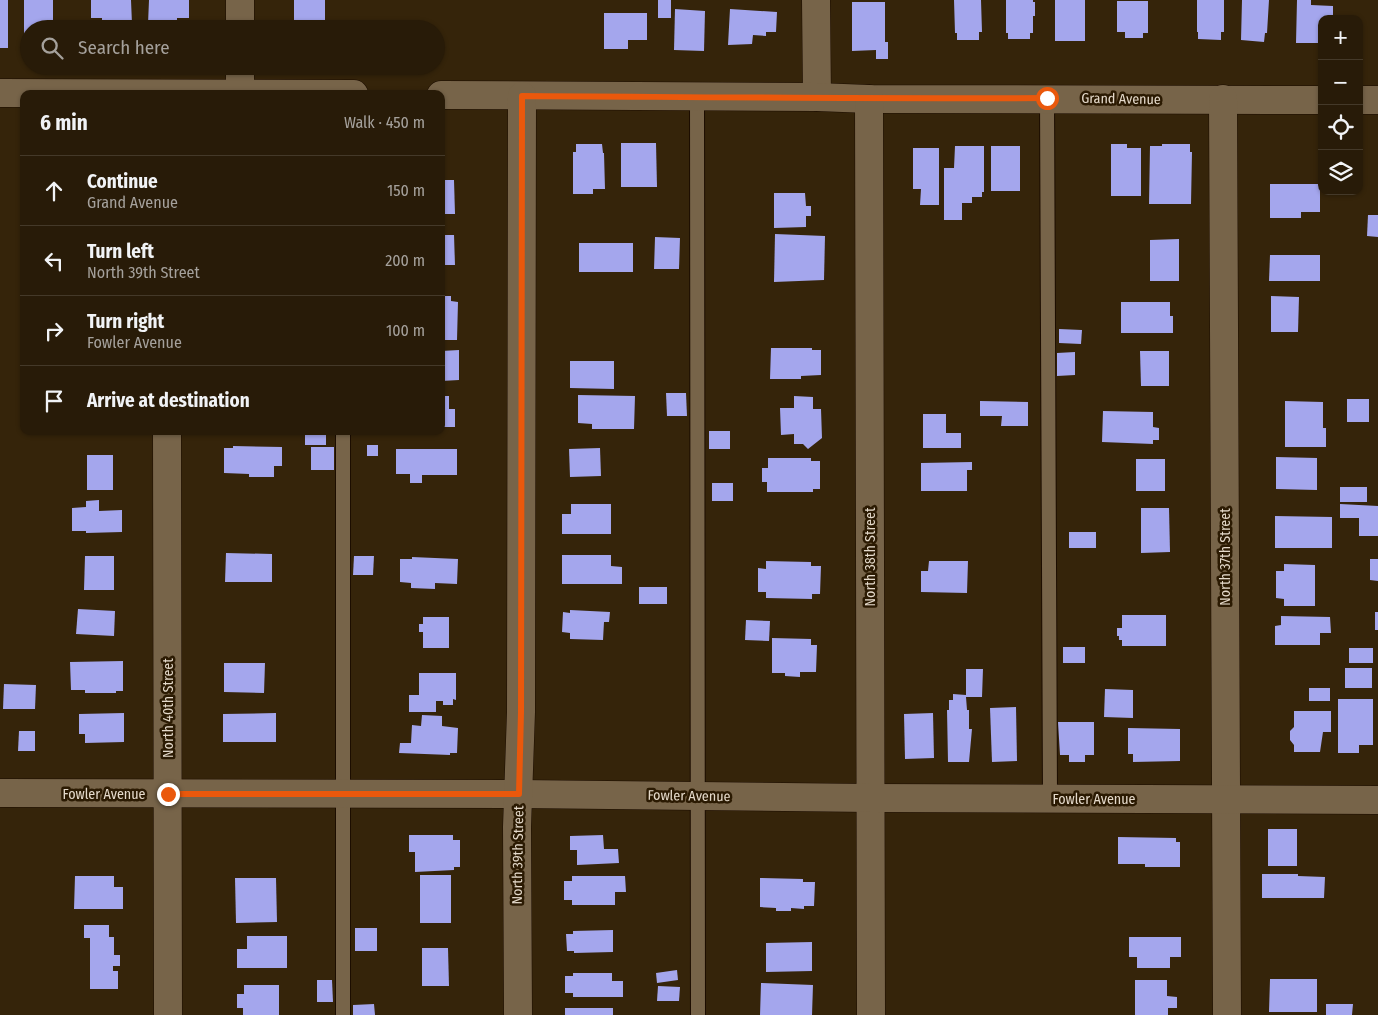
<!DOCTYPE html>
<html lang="en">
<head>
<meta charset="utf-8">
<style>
  body { margin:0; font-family:"Fira Sans Condensed",sans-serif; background:#342816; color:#f1f3f6 }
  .controls { position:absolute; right:15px; top:15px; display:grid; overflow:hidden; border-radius:10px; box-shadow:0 1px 4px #0004 }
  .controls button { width:45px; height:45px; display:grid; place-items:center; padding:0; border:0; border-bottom:1px solid #443929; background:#281b08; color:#f1f3f6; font:25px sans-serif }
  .stop { position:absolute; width:15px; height:15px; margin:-11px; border:4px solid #ea580c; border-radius:50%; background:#fff }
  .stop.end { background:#ea580c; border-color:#fff; box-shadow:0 1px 5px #0008 }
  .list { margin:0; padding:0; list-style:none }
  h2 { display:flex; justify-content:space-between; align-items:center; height:65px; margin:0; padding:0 20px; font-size:21px }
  h2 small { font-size:16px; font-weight:400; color:#a5a19c }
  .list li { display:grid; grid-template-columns:32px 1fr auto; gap:15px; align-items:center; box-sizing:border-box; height:70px; padding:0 20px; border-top:1px solid #443929 }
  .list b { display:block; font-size:19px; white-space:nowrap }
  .list p { margin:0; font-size:16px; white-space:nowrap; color:#a5a19c }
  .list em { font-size:16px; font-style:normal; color:#a5a19c }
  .icon { flex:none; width:28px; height:28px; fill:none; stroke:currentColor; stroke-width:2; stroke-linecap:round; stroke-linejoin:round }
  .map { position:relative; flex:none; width:1378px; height:1015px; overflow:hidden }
  .search { position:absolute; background:#281b08; box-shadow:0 1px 4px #0004; left:20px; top:20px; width:425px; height:55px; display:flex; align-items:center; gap:12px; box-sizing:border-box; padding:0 18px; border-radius:28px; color:#a5a19c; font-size:19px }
  .panel { position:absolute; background:#281b08; box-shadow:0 1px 4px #0004; left:20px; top:90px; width:425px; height:345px; border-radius:10px }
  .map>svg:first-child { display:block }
</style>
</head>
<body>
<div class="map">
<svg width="1378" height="1015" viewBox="0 0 1378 1015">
  <rect width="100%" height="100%" fill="#35240a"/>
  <g fill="#a4a6ed">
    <rect x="0" y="0" width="8" height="48"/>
    <polygon points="24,0 53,0 53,29 29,29 29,47 24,47"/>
    <polygon points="91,0 131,0 132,24 102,24 102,18 91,18"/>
    <polygon points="149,0 189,0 189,18 177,18 177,23 148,24"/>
    <rect x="294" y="0" width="31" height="29"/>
    <rect x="658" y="0" width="13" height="18"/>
    <polygon points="954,0 981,0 982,32 979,32 979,40 957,40 957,33 955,33"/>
    <polygon points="1006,0 1033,0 1033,2 1035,2 1035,16 1033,16 1033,33 1030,33 1030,39 1008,39 1008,33 1006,33"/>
    <rect x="1055" y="0" width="30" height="41"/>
    <polygon points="1197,0 1224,0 1224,32 1221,32 1221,40 1198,39 1198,32 1197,32"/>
    <polygon points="1242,0 1269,0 1267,33 1265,33 1264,42 1241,40"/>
    <polygon points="1297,0 1311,0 1311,5 1333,6 1333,19 1322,19 1322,43 1296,43"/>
    <polygon points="1117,1 1148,1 1148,33 1143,33 1143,38 1125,38 1125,32 1117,32"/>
    <polygon points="852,2 885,2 885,42 888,42 888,59 876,59 876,50 852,51"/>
    <polygon points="675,9 705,11 704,51 674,50"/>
    <polygon points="730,9 777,12 776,32 766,32 766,36 753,35 752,44 728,45"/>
    <polygon points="604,13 647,13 647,40 628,40 628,49 604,49"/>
    <polygon points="441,142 444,142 443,172 441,172"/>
    <polygon points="621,143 656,143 657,187 621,187"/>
    <polygon points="576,144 602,144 603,153 604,153 605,189 593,189 593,194 573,194 573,152 576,152"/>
    <polygon points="1111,144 1127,144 1127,148 1141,148 1141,196 1111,196"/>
    <polygon points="1162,144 1190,144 1190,152 1192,152 1191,204 1149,204 1150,146 1162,146"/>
    <polygon points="955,146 984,146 984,192 982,192 982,197 972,197 972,203 962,203 962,220 944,220 944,168 954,168"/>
    <rect x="991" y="146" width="29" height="45"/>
    <polygon points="913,148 939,148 939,205 920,205 921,189 913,189"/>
    <polygon points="441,180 454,180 455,214 441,214"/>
    <polygon points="1270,184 1320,184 1320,212 1301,212 1301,218 1270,218"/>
    <polygon points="774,193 805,193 806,206 811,206 811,216 806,216 806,227 774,228"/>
    <polygon points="1368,215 1378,215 1378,237 1367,236"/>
    <polygon points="775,234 825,236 824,280 774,282"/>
    <polygon points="441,235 454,235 455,265 441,265"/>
    <polygon points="655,237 680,238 679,269 654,269"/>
    <polygon points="1179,239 1179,281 1150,281 1150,240"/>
    <rect x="579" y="243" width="54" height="29"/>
    <polygon points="1270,255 1320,255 1320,281 1269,281"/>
    <polygon points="441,296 451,296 451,301 458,302 457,340 441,340"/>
    <polygon points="1271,296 1299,297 1298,332 1271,332"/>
    <polygon points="1121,302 1170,302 1170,316 1173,316 1173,333 1121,333"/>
    <polygon points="1059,329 1082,330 1081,344 1059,343"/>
    <polygon points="771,348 812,348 812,350 821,350 821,375 801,376 801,379 770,379"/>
    <polygon points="459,350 459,380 441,381 441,351"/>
    <polygon points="1140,351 1169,351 1169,386 1141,386"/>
    <polygon points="1075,352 1075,375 1057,376 1057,353"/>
    <polygon points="570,361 614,361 614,389 570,388"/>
    <polygon points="666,393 686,393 687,416 667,416"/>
    <polygon points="578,395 635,396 634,429 592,429 592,424 578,423"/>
    <polygon points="441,396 449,396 449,409 455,409 455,427 441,427"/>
    <polygon points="794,396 813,397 813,409 821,409 822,438 808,449 803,444 794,444 794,434 781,435 780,408 794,408"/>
    <rect x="1347" y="399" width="22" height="23"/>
    <polygon points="980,401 1028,402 1028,426 1001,426 1002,416 980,416"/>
    <polygon points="1285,401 1323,402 1323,428 1326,428 1326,447 1285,447"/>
    <polygon points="1103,411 1153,412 1153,427 1159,428 1159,440 1153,440 1153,444 1102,442"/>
    <polygon points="923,414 946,414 946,433 961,433 961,448 923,448"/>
    <polygon points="258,431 273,431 273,435 258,434"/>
    <rect x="305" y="431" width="21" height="14"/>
    <rect x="709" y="431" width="21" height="18"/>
    <rect x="367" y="445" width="11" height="11"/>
    <polygon points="233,446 282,447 282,466 274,466 274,477 249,477 249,474 224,473 224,448 233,448"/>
    <rect x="311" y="447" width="23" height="23"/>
    <polygon points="600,448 601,476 570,477 569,449"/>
    <polygon points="396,449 457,449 457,475 422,475 422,483 410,483 410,474 396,474"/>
    <rect x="87" y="455" width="26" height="35"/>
    <polygon points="1276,457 1317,458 1317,490 1276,489"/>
    <polygon points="768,458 811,458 811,461 820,461 820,489 813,489 813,492 767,492 767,482 762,482 762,468 768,468"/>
    <rect x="1136" y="459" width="29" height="32"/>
    <polygon points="972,462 972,470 967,470 967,491 921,491 921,463"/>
    <rect x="712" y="483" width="21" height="18"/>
    <rect x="1340" y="487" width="27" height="15"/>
    <polygon points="99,500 99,511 122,510 122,532 86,533 86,531 72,531 72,508 86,507 86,501"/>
    <polygon points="571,504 611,504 611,534 562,534 562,514 571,514"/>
    <polygon points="1340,504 1378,506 1378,536 1359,536 1359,518 1340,518"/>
    <polygon points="1141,508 1169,508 1170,552 1141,553"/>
    <polygon points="1275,516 1332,517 1332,548 1275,548"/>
    <rect x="1069" y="532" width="27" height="16"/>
    <polygon points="226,553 272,554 272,582 225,582"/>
    <polygon points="562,555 611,555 611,566 622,567 622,584 562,584"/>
    <polygon points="85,556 114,556 114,590 84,590"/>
    <polygon points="354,556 374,556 373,575 353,575"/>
    <polygon points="412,557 458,559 457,584 435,583 435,589 411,588 411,583 400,582 400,559 412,559"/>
    <polygon points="1370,559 1378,559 1378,581 1370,580"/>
    <polygon points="766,561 811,562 811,566 821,566 820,594 812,594 812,599 766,598 766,592 758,592 758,568 766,569"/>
    <polygon points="929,561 968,561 967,593 921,592 921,571 928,571"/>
    <polygon points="1284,564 1315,565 1315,606 1284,606 1284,599 1276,598 1276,571 1284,571"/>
    <rect x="639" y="587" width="28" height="17"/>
    <polygon points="78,609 115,611 114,636 76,634"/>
    <polygon points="570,610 610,612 609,622 604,622 603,640 570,639 570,633 562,632 563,612 570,613"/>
    <rect x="1375" y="612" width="3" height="18"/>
    <polygon points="1122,615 1166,615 1166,646 1122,646 1122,640 1119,640 1119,636 1117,636 1117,628 1122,628"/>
    <polygon points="1281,616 1330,617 1331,633 1320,633 1320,645 1275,645 1275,626 1281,625"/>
    <polygon points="423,617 449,617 449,648 423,648 423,632 419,632 419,624 423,624"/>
    <polygon points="746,620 770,621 769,641 745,640"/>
    <polygon points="772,638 811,639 811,645 817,645 816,672 800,672 800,677 785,676 785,673 772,673"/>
    <rect x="1063" y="647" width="22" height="16"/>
    <rect x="1349" y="648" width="24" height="15"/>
    <polygon points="123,661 123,691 116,691 116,693 85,693 85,690 71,690 70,662"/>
    <polygon points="224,663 265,663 264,693 224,692"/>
    <rect x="1345" y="668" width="27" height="20"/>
    <polygon points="966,669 983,669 982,697 966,697 967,710 969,710 969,729 972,729 969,762 948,762 947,710 949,710 949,700 953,700 953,694 966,695"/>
    <polygon points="419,673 456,673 456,700 453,699 453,705 443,705 443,701 436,701 436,712 409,712 409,695 419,695"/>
    <polygon points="4,684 36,685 35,709 3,709"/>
    <rect x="1309" y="688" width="21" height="13"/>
    <polygon points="1105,689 1133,690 1133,718 1104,717"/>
    <polygon points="1338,699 1373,699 1373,745 1359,745 1359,753 1338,753"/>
    <polygon points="1016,707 1017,761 992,762 990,708"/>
    <polygon points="1294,711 1331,711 1331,732 1323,732 1320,752 1294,752 1294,745 1290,740 1290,731 1294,727"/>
    <polygon points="124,713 124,742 85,743 85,734 79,734 79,714"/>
    <polygon points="276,713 276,742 223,742 223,714"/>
    <polygon points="933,713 934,758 905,759 904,714"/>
    <polygon points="422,715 442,716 442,726 458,728 457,753 450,753 450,755 399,753 400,743 411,743 412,725 421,726"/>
    <polygon points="1058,722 1094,722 1094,755 1085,755 1085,762 1069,762 1069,755 1060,755"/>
    <polygon points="1128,728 1180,729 1180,761 1133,762 1133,754 1128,754"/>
    <polygon points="19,731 35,731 35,751 18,751"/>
    <rect x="1268" y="829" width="29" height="37"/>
    <polygon points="409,835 453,835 453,840 460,840 460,867 454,867 454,870 415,872 415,852 409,852"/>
    <polygon points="603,835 604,849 618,849 619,863 577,865 577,850 570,850 570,836"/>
    <polygon points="1118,837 1176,838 1176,842 1180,842 1180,867 1145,867 1145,864 1118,864"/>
    <polygon points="1262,874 1298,874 1298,876 1325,877 1324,898 1262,898"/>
    <rect x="420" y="875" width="31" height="48"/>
    <polygon points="75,876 114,876 114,887 123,887 123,909 74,909"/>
    <polygon points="572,876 625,876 626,892 615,892 615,905 572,905 572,900 564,900 564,881 572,881"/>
    <polygon points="235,878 276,878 277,922 236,923"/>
    <polygon points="760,878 803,879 803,882 815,882 814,906 804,906 804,909 791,908 791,911 776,911 776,908 760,907"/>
    <polygon points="84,925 109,925 109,937 114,937 114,955 120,955 120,966 113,966 113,971 118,971 118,989 90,989 90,938 84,938"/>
    <rect x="355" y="928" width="22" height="23"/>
    <polygon points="613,930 613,952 574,953 574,951 567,951 566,934 573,934 573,931"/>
    <polygon points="247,936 287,936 287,968 237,968 237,949 247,949"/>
    <polygon points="1129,937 1181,937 1181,957 1170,957 1170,968 1137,968 1137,957 1129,957"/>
    <polygon points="812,942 812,971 766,972 766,943"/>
    <polygon points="422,948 448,948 449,986 422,986"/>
    <polygon points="677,970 678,980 657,983 656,973"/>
    <polygon points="573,973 612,973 612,981 623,981 623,997 573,997 573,993 565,993 565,976 573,976"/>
    <polygon points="1270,979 1317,979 1317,1012 1269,1012"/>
    <polygon points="317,980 332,980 333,1002 317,1002"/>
    <polygon points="1135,980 1167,980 1167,996 1177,997 1177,1008 1168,1008 1168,1015 1135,1015"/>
    <polygon points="761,983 813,985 812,1015 760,1015"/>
    <polygon points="244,985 279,985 279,1015 243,1015 243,1008 237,1008 237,994 244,994"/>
    <polygon points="658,986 680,987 679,1001 657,1001"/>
    <polygon points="374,1004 375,1015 353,1015 353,1005"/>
    <polygon points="1326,1004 1353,1004 1352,1015 1326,1015"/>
    <rect x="565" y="1008" width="48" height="7"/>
  </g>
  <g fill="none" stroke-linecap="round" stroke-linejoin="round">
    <g stroke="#1c0d00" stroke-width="16">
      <g id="lane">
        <polyline points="697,97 698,1015"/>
        <polyline points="1047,98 1050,799"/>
        <polyline points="343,431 343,1015"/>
      </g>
    </g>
    <g stroke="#1c0d00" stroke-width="29">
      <g id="street">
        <polyline points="816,0 817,97"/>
        <polyline points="240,29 240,0"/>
        <polyline points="0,93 354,94"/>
        <polyline points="240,93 240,66"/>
        <polyline points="441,95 817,97 869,99 1322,100"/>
        <polyline points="869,99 871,1015"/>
        <polyline points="1223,99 1227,1015"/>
        <polyline points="1359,100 1378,100"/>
        <polyline points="167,431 168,1015"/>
        <polyline points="0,793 519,794 870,798 1378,800"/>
        <polyline points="518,1015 517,827 521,712 522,96"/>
      </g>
    </g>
    <use href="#lane" stroke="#776449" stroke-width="14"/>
    <use href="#street" stroke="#776449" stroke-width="28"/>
  </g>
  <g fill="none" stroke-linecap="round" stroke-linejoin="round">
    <path stroke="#ea580c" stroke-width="6" d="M 168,794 L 519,794 L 521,712 L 522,96 C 697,97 872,99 1047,98"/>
  </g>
  <g text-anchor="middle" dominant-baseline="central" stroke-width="5" stroke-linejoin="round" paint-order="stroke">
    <g font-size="14" fill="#e5dacb" stroke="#2b1a02">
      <text transform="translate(1121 99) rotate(1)">Grand Avenue</text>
      <text transform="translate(870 557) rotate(-90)">North 38th Street</text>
      <text transform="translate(1225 557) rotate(-90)">North 37th Street</text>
      <text transform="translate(168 708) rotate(-90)">North 40th Street</text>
      <text x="104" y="794">Fowler Avenue</text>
      <text transform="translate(689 796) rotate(1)">Fowler Avenue</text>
      <text x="1094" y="799">Fowler Avenue</text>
      <text transform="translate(518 855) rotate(-89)">North 39th Street</text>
    </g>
  </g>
</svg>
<div class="controls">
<button>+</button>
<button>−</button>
<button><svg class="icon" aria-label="locate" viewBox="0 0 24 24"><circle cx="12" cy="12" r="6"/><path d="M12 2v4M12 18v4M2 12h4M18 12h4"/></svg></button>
<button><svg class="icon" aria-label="layers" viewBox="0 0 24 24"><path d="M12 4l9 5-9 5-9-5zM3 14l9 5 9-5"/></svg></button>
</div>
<div class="stop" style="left:1047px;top:98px"></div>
<div class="stop end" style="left:168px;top:794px"></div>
<div class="search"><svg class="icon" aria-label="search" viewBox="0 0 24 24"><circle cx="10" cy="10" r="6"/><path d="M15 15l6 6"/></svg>Search here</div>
<section class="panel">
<h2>6 min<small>Walk · 450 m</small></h2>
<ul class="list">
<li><svg class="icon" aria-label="ahead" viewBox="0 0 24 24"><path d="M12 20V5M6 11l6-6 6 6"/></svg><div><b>Continue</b><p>Grand Avenue</p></div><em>150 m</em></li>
<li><svg class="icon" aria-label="left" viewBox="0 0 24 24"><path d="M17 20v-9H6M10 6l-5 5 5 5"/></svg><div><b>Turn left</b><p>North 39th Street</p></div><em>200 m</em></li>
<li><svg class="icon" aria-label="right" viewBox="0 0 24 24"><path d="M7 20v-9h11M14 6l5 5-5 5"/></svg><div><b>Turn right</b><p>Fowler Avenue</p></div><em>100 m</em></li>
<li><svg class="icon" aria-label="arrive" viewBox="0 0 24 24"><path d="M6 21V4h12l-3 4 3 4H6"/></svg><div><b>Arrive at destination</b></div></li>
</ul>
</section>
</div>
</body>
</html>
